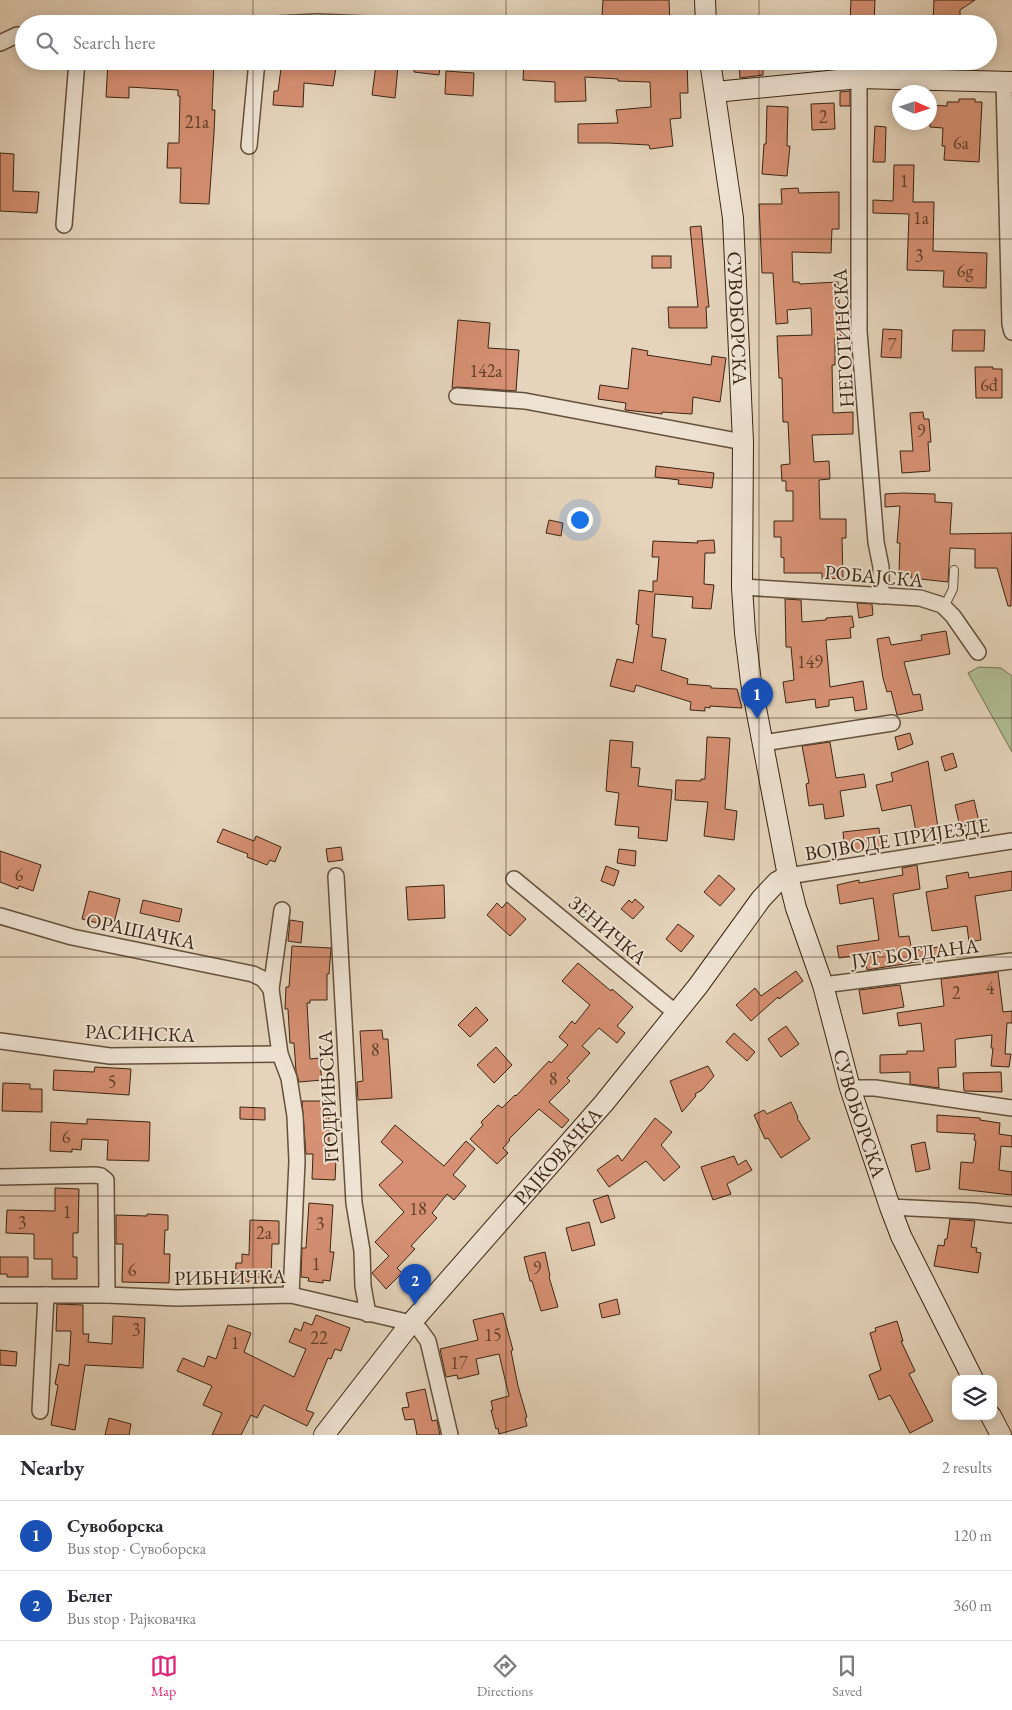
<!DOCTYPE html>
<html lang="en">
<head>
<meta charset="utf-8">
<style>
  body { margin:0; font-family:"EB Garamond",serif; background:#f2f2f3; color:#2b2b33 }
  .controls { position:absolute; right:15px; bottom:15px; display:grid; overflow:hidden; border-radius:10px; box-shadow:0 2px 12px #0003 }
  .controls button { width:45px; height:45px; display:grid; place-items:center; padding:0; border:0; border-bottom:1px solid #e1e1e2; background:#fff; color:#2b2b33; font:25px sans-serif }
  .compass { position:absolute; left:892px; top:85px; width:45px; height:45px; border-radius:50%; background:#fff; box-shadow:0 2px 12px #0003; rotate:93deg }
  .you { position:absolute; left:579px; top:519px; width:18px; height:18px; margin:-12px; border:4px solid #fff; border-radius:50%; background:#1a73e8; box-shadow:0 0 0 8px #1a73e833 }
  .badge { display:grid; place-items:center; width:32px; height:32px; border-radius:50%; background:#db2777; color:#fff; font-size:16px; font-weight:700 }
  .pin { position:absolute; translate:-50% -41px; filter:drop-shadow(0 1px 2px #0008) }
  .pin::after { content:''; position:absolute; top:26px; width:18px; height:15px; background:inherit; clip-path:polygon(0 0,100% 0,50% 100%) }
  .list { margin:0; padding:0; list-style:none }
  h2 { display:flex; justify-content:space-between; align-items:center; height:65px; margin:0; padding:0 20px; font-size:21px }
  h2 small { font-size:16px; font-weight:400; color:#7c7c81 }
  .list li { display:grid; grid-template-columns:32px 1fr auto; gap:15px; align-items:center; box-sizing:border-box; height:70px; padding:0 20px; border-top:1px solid #e1e1e2 }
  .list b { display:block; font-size:19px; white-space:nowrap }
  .list p { margin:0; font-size:16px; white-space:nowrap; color:#7c7c81 }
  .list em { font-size:16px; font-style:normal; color:#7c7c81 }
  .icon { flex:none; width:28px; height:28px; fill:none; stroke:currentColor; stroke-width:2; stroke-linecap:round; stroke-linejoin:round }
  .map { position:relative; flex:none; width:1012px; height:1435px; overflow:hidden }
  .search { position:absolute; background:#fff; box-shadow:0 2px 12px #0003; left:15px; right:15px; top:15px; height:55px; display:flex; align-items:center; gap:12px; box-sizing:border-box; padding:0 18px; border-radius:28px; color:#7c7c81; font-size:19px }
  .sheet { height:205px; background:#fff }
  nav { display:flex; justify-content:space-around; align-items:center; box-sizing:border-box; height:70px; border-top:1px solid #e1e1e2; background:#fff; font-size:14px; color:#7c7c81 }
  nav a { display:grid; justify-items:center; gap:2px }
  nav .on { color:#db2777 }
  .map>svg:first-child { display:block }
</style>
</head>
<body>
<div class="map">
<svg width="1012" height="1435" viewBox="0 0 1012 1435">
  <rect width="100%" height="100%" fill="#e5d4bb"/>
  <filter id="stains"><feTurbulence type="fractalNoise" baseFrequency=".004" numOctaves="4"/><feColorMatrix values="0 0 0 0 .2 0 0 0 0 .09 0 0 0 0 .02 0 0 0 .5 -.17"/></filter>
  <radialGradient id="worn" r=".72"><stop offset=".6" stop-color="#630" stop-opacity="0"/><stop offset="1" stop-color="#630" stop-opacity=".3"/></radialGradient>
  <polygon fill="#b0be94" stroke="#757253" points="979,667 1001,668 1012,676 1012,752 968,673"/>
  <g fill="#d69073" stroke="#3a2512">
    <polygon points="603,0 669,0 670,24 638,24 638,18 602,16"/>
    <polygon points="851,0 875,0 874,24 850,24"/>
    <polygon points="934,0 975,0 960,10 960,24 933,24"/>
    <polygon points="108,61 214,61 212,110 215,110 214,133 209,204 180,203 181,168 167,168 168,143 179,143 180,96 178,96 178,90 129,87 129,98 106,97"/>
    <polygon points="282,61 328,62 328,67 336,68 333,86 304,83 303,107 273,105 274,91 278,91"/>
    <polygon points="415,61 441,61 439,75 414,72"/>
    <polygon points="524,61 687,61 688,93 680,93 681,118 670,119 673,146 650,149 649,145 608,143 578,143 578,124 618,123 616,110 651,107 650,82 618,81 618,79 585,77 586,101 555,102 555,82 523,80"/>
    <polygon points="739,61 763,61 763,75 740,78"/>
    <polygon points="376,65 398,67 395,98 372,95"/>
    <polygon points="446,71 474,73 473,96 445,94"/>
    <polygon points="850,91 850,106 840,106 840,92"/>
    <polygon points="959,99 975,99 975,102 982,102 979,162 944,160 945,146 942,146 943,128 930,127 930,105 947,106 947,102 959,102"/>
    <polygon points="834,103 835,129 812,130 811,104"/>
    <polygon points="767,106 788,107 787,146 790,146 787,176 762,174 764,144 766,144"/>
    <polygon points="875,126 886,127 885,162 873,162"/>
    <polygon points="0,153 14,154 13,191 39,192 37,213 0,211"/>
    <polygon points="894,165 914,165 913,202 934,202 933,251 987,253 986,288 943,287 944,271 907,270 909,214 873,213 873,200 893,201"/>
    <polygon points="798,188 799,193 839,192 839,229 832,229 831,253 792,252 793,282 799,282 800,284 838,282 841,338 835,338 835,365 832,365 833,413 853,412 853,434 812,435 814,462 829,461 830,479 819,480 820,519 846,519 846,538 842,538 843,578 822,579 822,573 784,573 784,558 781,557 781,537 774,537 774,521 793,521 793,491 786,491 786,481 782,481 781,465 790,464 788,422 783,422 782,378 779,378 777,336 812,335 811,308 787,310 788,323 776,324 773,273 762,273 759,204 782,204 781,189"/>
    <polygon points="701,226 709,307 706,307 707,328 669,328 668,307 698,307 690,227"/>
    <rect x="652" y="256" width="19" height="12"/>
    <polygon points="458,320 490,323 488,348 519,350 516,391 458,387 452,388"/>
    <polygon points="883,329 902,330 901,358 881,357"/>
    <polygon points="953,330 985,330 984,351 952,351"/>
    <polygon points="632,348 648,351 647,355 711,365 712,356 726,358 720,402 693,397 692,414 662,412 662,414 625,410 626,403 598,399 600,385 628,389"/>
    <polygon points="975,367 993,367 993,369 1002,369 1002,398 976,398"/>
    <polygon points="923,412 924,419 929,419 931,442 928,442 930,471 902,473 900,451 913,451 910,413"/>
    <polygon points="656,466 714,473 712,488 678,484 679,480 655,477"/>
    <polygon points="903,493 935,494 935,502 952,503 950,534 1012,533 1011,606 1008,606 997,568 975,568 975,549 950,548 948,582 911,578 911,573 899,572 900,543 897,543 900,506 885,507 885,494"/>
    <polygon points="549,520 563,523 561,536 546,533"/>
    <polygon points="714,540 715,553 705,553 704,584 714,585 711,609 692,608 693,597 655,594 652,637 666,639 661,670 688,679 687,684 711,686 711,688 737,689 742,708 710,706 710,708 705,707 705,711 690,710 691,702 636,685 634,692 610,686 617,659 633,663 639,625 636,624 639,590 653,592 653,581 657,581 659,557 652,557 653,541 698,543 697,541"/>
    <polygon points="785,599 801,600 802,622 826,620 826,618 852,616 854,627 850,628 851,638 826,640 830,687 863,681 867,709 855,711 853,697 829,700 829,706 816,708 815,699 786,703 783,682 794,680 791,647 786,647"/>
    <polygon points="857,603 872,604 873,615 859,618"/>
    <polygon points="946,631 950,654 904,662 913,695 920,694 923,710 897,715 891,691 887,692 883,678 877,639 889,637 891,645 922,640 921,635"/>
    <polygon points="910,733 913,744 898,750 895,737"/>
    <polygon points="707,737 730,738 725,809 737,811 734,840 704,836 708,802 675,800 676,780 701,781 701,779 705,779"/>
    <polygon points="610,740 633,742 631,767 640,768 638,786 672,790 667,841 638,838 639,827 615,825 619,793 606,791"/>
    <polygon points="830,742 836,778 864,774 866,787 840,791 844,816 825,819 823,804 809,806 806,784 809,783 802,746"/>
    <polygon points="953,753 957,767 945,771 941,757"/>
    <polygon points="928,761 938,828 916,832 911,805 882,811 876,785 893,781 891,773"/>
    <polygon points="974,800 979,822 960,827 955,805"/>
    <polygon points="879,828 881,848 845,853 843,832"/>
    <polygon points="223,829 254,841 256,836 281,847 275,862 270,860 267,865 247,857 248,854 217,842"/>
    <polygon points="341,847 343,860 328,862 326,849"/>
    <polygon points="619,849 636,851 635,866 617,863"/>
    <polygon points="0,851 41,865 33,891 19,886 18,889 0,882"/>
    <polygon points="917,865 920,889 893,894 899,937 909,936 912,951 939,947 941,958 867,970 865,954 839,958 837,946 879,940 873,898 840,904 837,885 859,880 859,883 903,875 902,868"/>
    <polygon points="606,866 619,871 614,886 601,881"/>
    <polygon points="1012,871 1012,890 975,896 981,940 969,942 967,926 932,931 926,892 948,888 946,876 968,872 969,878"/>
    <polygon points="719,875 735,889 720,906 704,892"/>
    <polygon points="444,885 445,918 408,920 406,887"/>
    <polygon points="89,891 120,899 113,927 82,919"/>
    <polygon points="635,899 644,907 633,919 621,909 629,900 632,903"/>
    <polygon points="143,900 182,909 179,922 140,913"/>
    <polygon points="507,902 526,919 510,936 487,915 497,903 502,908"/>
    <polygon points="290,920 303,922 301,943 288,941"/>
    <polygon points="678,924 694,936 681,952 666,939"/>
    <polygon points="292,946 331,948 329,974 327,974 327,1000 310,1000 310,1003 307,1003 310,1059 319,1058 322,1080 299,1082 296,1071 294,1043 290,1043 288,1009 285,1009 286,987 289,987"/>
    <polygon points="578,963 611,991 612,989 633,1007 617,1026 625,1033 617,1043 599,1028 582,1046 590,1053 567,1078 570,1081 549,1102 569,1120 562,1128 539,1109 509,1139 510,1140 503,1148 508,1153 497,1164 470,1139 483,1125 481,1122 498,1105 502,1108 515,1095 516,1096 549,1061 551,1063 568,1045 559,1037 572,1021 575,1024 590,1005 562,981"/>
    <polygon points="796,971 803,981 779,999 778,997 751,1021 736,1005 755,988 761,996"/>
    <polygon points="998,972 1003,1012 1012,1011 1012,1023 1007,1023 1005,1054 1011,1054 1009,1067 991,1066 993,1048 991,1048 992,1035 957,1039 955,1040 956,1067 938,1068 939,1088 910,1084 910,1072 880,1073 880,1055 907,1054 907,1051 924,1051 921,1023 899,1026 897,1013 944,1006 941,979"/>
    <polygon points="900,985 904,1007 863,1014 859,990"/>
    <polygon points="476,1007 488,1020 470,1037 458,1025"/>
    <polygon points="786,1026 799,1044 781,1057 768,1039"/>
    <polygon points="382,1030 383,1039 388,1039 392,1098 358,1100 357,1082 363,1081 360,1031"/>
    <polygon points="734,1033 755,1052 747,1061 726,1042"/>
    <polygon points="496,1047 512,1065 494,1083 477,1065"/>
    <polygon points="708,1066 714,1076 702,1090 695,1094 696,1096 682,1112 670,1081"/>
    <polygon points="95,1067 131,1069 129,1095 53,1090 54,1070 94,1072"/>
    <polygon points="1001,1072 1002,1092 964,1091 963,1073"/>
    <polygon points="3,1083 30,1084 30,1089 42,1089 42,1112 2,1111"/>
    <polygon points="302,1101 329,1101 329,1159 336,1159 335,1180 312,1179 313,1154 306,1154"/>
    <polygon points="791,1102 798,1117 797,1118 810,1139 781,1158 768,1138 765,1139 754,1115 764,1110 767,1114"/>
    <polygon points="240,1107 265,1108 265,1120 240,1119"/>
    <polygon points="937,1115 980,1118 980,1120 1000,1123 999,1134 1012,1136 1012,1147 1001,1146 999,1170 1012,1172 1012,1195 959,1189 961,1162 973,1163 976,1141 974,1140 975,1134 937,1132"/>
    <polygon points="655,1118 672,1132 661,1145 680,1167 664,1181 646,1161 609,1187 597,1170 618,1155 622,1161"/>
    <polygon points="87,1119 150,1122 149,1161 107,1160 108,1140 82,1139 81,1150 72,1149 72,1152 50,1151 51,1122 87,1124"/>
    <polygon points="395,1125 444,1166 466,1141 475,1149 453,1175 466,1186 454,1200 447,1194 432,1213 437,1218 411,1246 415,1249 397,1268 402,1273 386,1289 372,1273 389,1256 375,1242 404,1212 379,1185 403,1162 381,1142"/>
    <polygon points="925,1142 930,1169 916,1172 911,1145"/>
    <polygon points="734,1156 738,1165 746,1160 752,1170 727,1184 731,1194 713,1200 701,1167"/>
    <polygon points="55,1188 79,1189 78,1233 73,1233 73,1257 77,1257 77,1279 52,1279 52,1259 34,1259 34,1234 6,1233 7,1210 55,1211"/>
    <polygon points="608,1195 615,1218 601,1223 593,1200"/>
    <polygon points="309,1203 333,1205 330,1252 334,1252 330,1281 323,1280 323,1283 308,1281 309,1278 301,1277 302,1248 306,1248"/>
    <polygon points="147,1214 168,1215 168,1230 165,1230 164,1254 170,1254 169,1283 122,1282 123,1244 116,1244 116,1215 147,1216"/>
    <polygon points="950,1219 975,1221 971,1247 977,1248 976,1252 981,1253 978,1273 934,1266 938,1245 944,1246 945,1239 947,1239"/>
    <polygon points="250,1220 279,1221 279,1244 272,1244 271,1278 249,1277 249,1282 235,1281 236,1263 242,1263 242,1254 249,1255"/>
    <polygon points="589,1222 595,1245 572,1251 566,1228"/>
    <polygon points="545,1252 550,1276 549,1277 558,1307 541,1311 532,1281 530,1281 524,1257"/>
    <polygon points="0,1257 28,1257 28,1277 7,1277 7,1274 0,1274"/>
    <polygon points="617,1299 620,1314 602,1318 599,1304"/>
    <polygon points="57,1304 83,1305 83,1334 89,1334 88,1342 112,1344 113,1316 145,1318 143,1368 85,1365 75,1430 51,1425 58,1385 55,1384 59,1364 69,1366 71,1331 56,1331"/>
    <polygon points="503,1313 513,1350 511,1351 518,1386 527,1417 525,1418 527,1426 499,1434 498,1428 496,1429 491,1410 493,1410 491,1401 509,1396 499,1354 476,1359 479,1374 458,1379 457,1375 446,1377 440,1349 478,1340 473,1320"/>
    <polygon points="316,1315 350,1328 341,1351 335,1349 331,1359 328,1358 306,1410 314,1413 307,1426 264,1405 257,1418 251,1415 241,1435 212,1435 222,1413 203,1405 212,1386 177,1371 183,1358 204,1367 208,1356 216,1359 228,1325 251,1333 244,1352 294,1377 306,1349 289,1342 295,1328 301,1331 304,1322 312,1325"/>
    <polygon points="897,1321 903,1341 901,1341 915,1371 909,1374 933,1421 910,1433 890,1395 879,1400 869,1375 881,1370 870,1333 876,1331 875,1328"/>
    <polygon points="0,1350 17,1352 16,1366 0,1365"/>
    <polygon points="425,1389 432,1421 437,1420 440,1435 417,1435 414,1419 405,1420 402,1408 409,1407 406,1393"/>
    <polygon points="109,1418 131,1424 129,1435 105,1435"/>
  </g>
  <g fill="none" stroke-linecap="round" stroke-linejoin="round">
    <g stroke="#65513c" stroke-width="10">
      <polyline id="lane" points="944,607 953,589 954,570"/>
    </g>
    <g stroke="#65513c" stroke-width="18">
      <g id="street">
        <polyline points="277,24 317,22 366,24"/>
        <polyline points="0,43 17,35 24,35"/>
        <polyline points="859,78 859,332 876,542 881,567 881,596"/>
        <polyline points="1004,82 1010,324 1012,332"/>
        <polyline points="249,146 257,61"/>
        <polyline points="64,225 77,61"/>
        <polyline points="457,396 525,401 743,442"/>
        <polyline points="742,587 920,598 942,605 953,616 978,652"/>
        <polyline points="763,743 892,723"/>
        <polyline points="336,876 354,1203 362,1251 363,1286 368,1314"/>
        <polyline points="788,876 1012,841"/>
        <polyline points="514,879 676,1013"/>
        <polyline points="282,910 271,989 280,1054 289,1078 295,1116 297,1161 291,1295"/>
        <polyline points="0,916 72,937 253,974 263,979 271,989"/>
        <polyline points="823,985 1012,961"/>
        <polyline points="0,1041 110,1056 280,1054"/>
        <polyline points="850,1088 875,1088 1012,1108"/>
        <polyline points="0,1177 95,1175 101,1176 106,1180 107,1295"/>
        <polyline points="890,1207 973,1211 1012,1215"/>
        <polyline points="0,1295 107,1295 177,1298 291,1295 411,1323 420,1330 428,1341 450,1435"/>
        <polyline points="40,1411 46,1295"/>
      </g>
    </g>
    <g stroke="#3a2512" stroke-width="22">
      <g id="secondary">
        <polyline points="705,0 706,24"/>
        <path id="s1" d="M 710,61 L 733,218 L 743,442 L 742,587 L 745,633 L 751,682 L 788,876 L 796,908 L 823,985 L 850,1088 L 890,1207 L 901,1236 L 973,1379"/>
        <polyline points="715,92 859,78 1012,82"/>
        <polyline points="991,1416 1001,1435"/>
        <path id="s2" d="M 324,1435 L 411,1323 L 604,1103 L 698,986 L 761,899 L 777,882 L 788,876"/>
      </g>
    </g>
    <use href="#lane" stroke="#eee3d3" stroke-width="8"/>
    <use href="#street" stroke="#eee3d3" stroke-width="15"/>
    <use href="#secondary" stroke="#eee3d3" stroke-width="20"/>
  </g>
  <path fill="none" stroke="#3a2512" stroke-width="1" stroke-opacity="0.55" d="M 253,0 L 253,24M 506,0 L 506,24M 759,0 L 759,24M 253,61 L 253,1435M 506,61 L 506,1435M 759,61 L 759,1435M 0,239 L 1012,239M 0,478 L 1012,478M 0,718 L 1012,718M 0,957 L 1012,957M 0,1196 L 1012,1196"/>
  <g text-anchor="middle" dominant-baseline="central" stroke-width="4" stroke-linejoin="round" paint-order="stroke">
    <g font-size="18" fill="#61402a">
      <text x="823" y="116">2</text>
      <text x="197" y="121">21a</text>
      <text x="961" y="142">6a</text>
      <text x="904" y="180">1</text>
      <text x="921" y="217">1a</text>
      <text x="919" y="255">3</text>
      <text x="965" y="270">6g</text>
      <text x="892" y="344">7</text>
      <text x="486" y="370">142a</text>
      <text x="989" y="384">6đ</text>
      <text x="921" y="430">9</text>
      <text x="810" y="661">149</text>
      <text x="19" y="874">6</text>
      <text x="990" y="987">4</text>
      <text x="956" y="992">2</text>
      <text x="375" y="1049">8</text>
      <text x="553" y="1078">8</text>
      <text x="112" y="1081">5</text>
      <text x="66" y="1136">6</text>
      <text x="418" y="1208">18</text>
      <text x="67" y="1211">1</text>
      <text x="22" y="1222">3</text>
      <text x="320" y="1223">3</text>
      <text x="264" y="1232">2a</text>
      <text x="316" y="1263">1</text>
      <text x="537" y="1267">9</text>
      <text x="132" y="1269">6</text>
      <text x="136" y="1329">3</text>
      <text x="493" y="1334">15</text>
      <text x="319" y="1337">22</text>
      <text x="235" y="1342">1</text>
      <text x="459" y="1362">17</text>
    </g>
    <g font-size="20" fill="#3a2512" stroke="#eee3d3">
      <text stroke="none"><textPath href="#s1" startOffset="259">СУВОБОРСКА</textPath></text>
      <text transform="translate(843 338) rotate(-93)">НЕГОТИНСКА</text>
      <text transform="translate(874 576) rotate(5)">РОБАЈСКА</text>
      <text transform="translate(897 839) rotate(-9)">ВОЈВОДЕ ПРИЈЕЗДЕ</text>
      <text transform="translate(608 930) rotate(40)">ЗЕНИЧКА</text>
      <text transform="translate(141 931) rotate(12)">ОРАШАЧКА</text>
      <text transform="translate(915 953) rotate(-7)">ЈУГ БОГДАНА</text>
      <text transform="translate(140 1033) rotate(2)">РАСИНСКА</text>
      <text transform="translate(328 1097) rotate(-93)">ПОДРИЊСКА</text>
      <text stroke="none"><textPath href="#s1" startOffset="1069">СУВОБОРСКА</textPath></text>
      <text stroke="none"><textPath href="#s2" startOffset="364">РАЈКОВАЧКА</textPath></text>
      <text transform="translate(230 1277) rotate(-1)">РИБНИЧКА</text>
    </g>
  </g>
  <rect width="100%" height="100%" filter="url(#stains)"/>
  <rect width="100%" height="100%" fill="url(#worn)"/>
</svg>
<div class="controls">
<button><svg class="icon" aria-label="layers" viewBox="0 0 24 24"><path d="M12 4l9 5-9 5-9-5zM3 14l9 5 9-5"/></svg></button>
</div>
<svg class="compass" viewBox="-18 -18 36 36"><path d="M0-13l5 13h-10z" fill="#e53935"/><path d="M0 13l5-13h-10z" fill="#7c7c81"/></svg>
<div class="you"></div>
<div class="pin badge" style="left:757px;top:719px;background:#1a4fb4">1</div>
<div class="pin badge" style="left:415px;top:1305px;background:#1a4fb4">2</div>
<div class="search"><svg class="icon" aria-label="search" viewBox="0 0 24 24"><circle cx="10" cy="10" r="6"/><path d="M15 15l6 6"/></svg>Search here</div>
</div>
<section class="sheet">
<h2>Nearby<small>2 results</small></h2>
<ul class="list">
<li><span class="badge" style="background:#1a4fb4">1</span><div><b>Сувоборска</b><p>Bus stop · Сувоборска</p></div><em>120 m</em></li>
<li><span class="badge" style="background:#1a4fb4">2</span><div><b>Белег</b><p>Bus stop · Рајковачка</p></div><em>360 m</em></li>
</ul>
</section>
<nav>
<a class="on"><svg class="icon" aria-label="map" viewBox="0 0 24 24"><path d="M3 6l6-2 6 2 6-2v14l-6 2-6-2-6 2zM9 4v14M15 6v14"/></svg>Map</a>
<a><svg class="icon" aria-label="directions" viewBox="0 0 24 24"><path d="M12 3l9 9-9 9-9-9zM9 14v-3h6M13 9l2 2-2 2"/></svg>Directions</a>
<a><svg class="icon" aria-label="saved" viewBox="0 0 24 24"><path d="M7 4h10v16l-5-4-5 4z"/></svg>Saved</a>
</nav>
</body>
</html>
